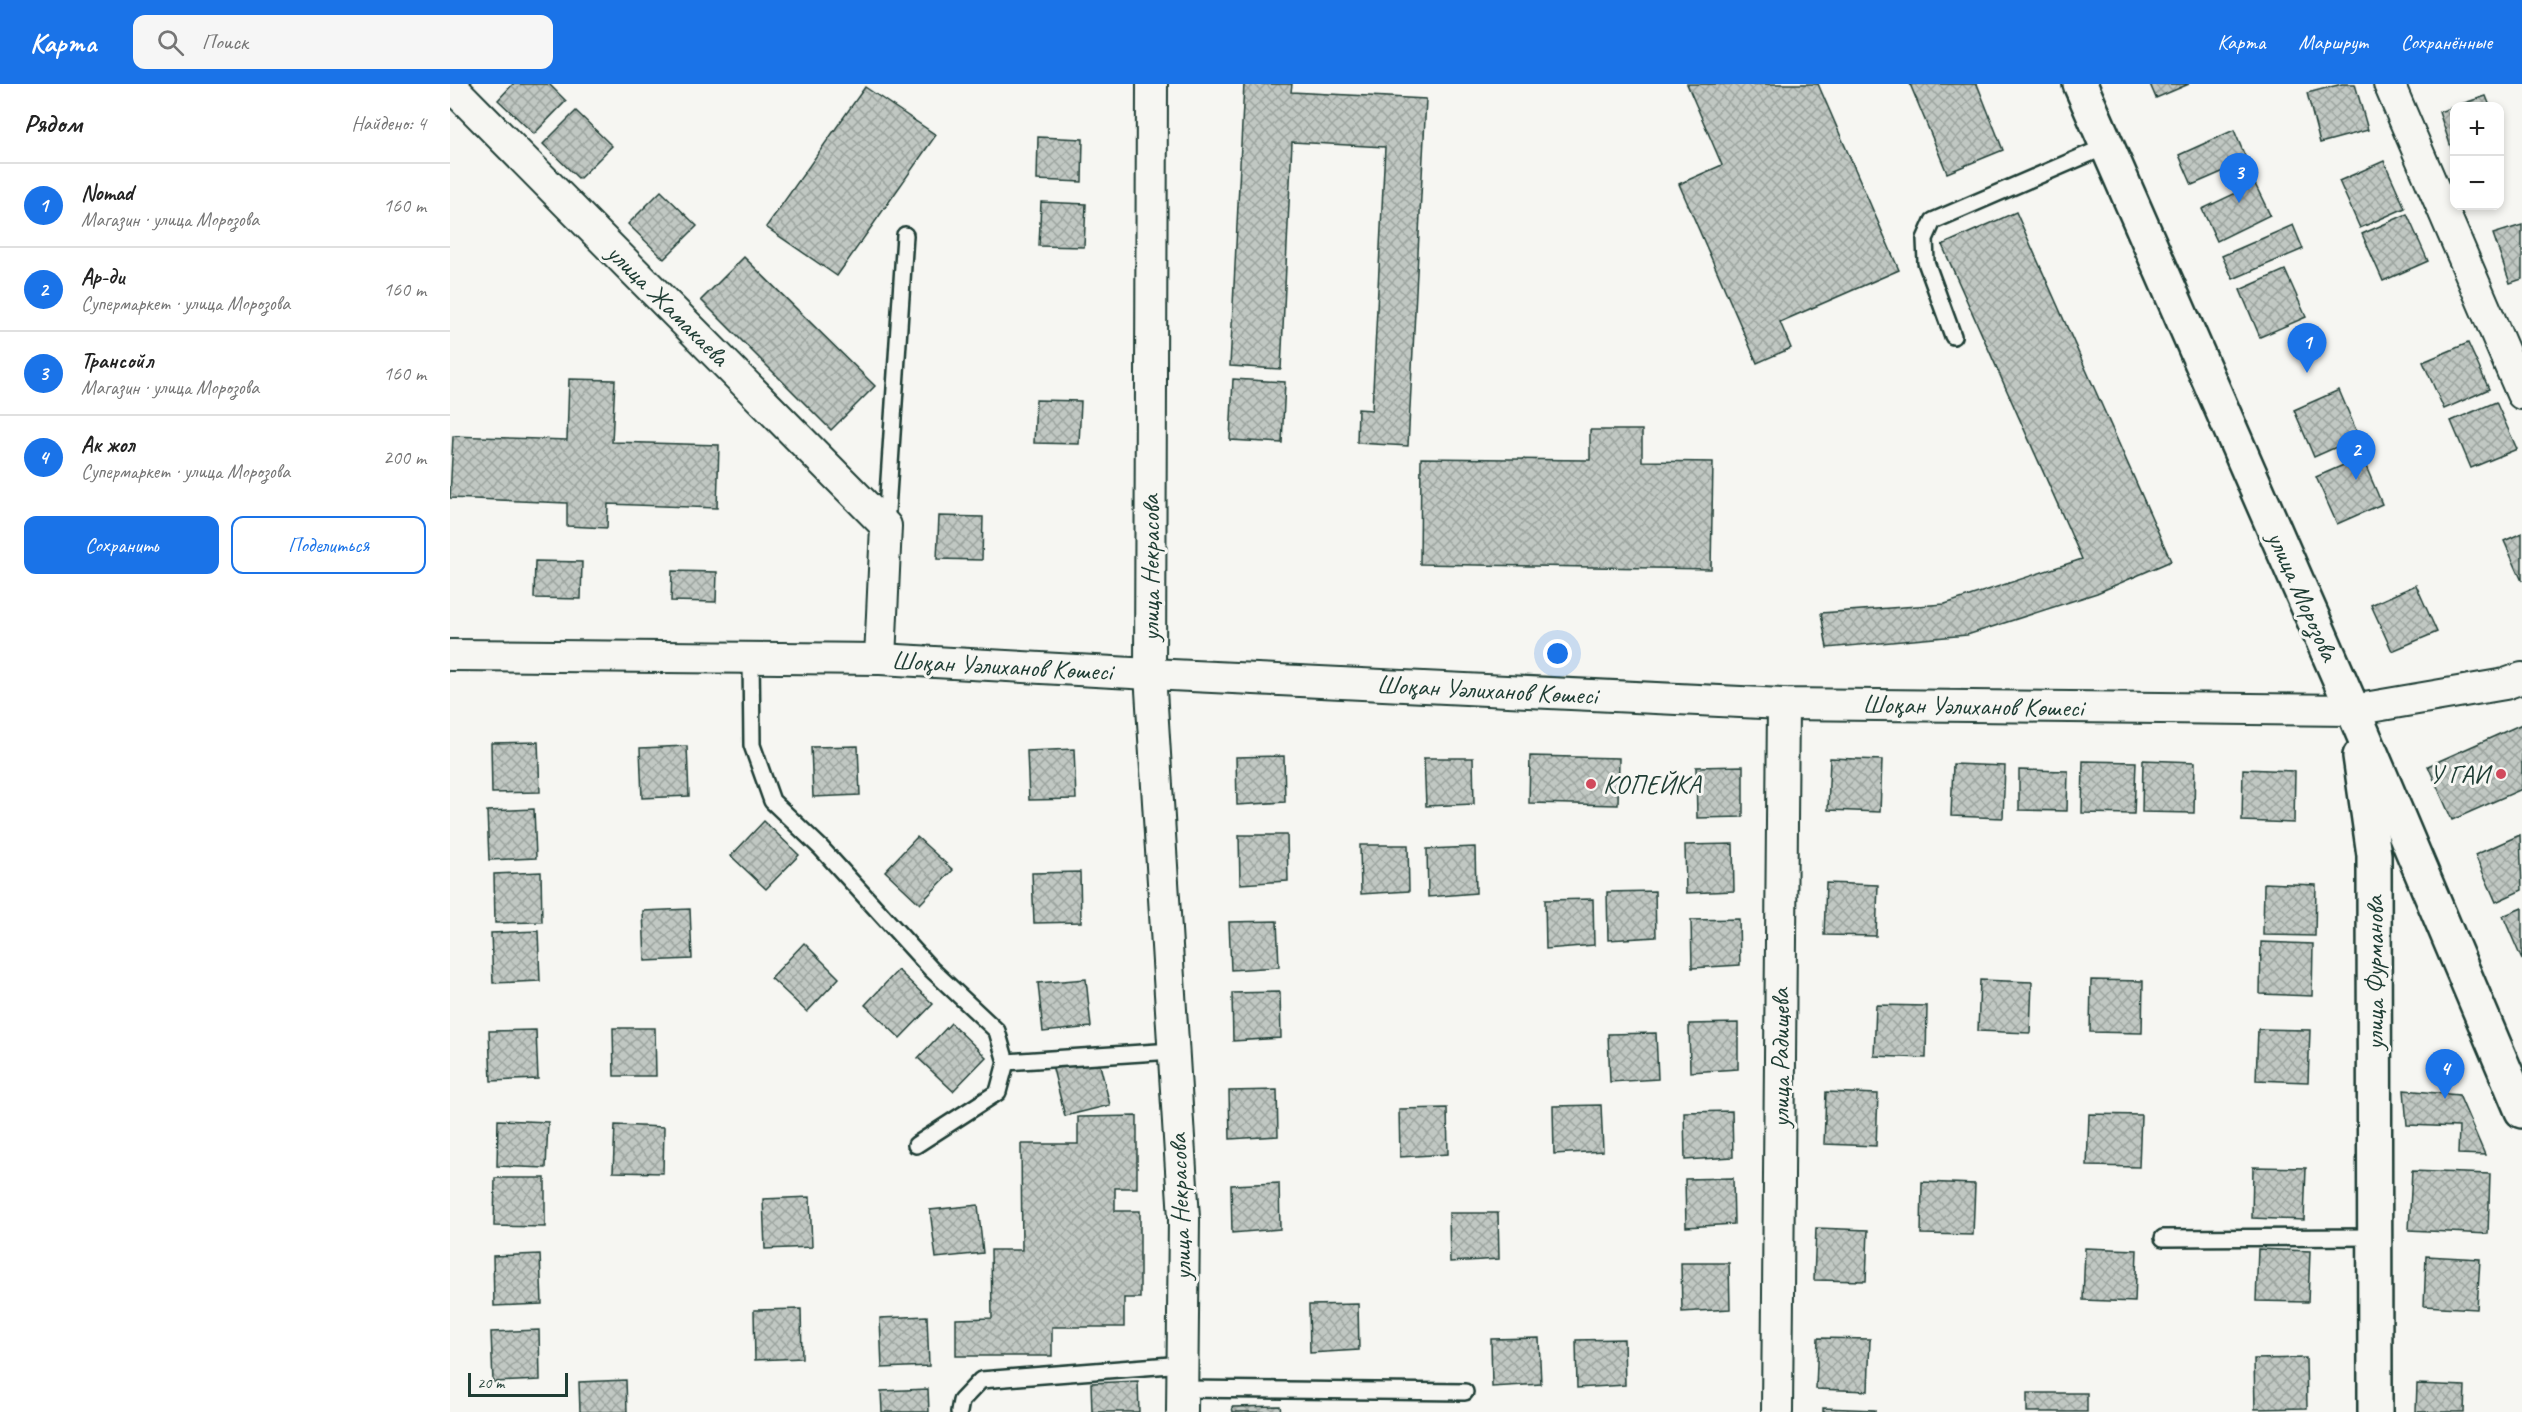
<!DOCTYPE html>
<html lang="ru">
<head>
<meta charset="utf-8">
<style>
  body { margin:0; font-family:Caveat,sans-serif; background:#f6f6f6; color:#222 }
  .controls { position:absolute; right:18px; top:18px; display:grid; overflow:hidden; border-radius:12px; box-shadow:0 3px 9px #0003 }
  .controls button { width:54px; height:54px; display:grid; place-items:center; padding:0; border:0; border-bottom:2px solid #e0e0e0; background:#fff; color:#222; font:30px sans-serif }
  .scale { position:absolute; left:18px; bottom:15px; width:100px; box-sizing:border-box; padding-left:6px; border:3px solid #1f3d34; border-top:0; font-size:16px; line-height:21px; white-space:nowrap; color:#1f3d34; -webkit-text-stroke:4px #f6f6f2; paint-order:stroke }
  .you { position:absolute; left:1108px; top:570px; width:21px; height:21px; margin:-15px; border:4px solid #fff; border-radius:50%; background:#1a73e8; box-shadow:0 0 0 9px #1a73e833 }
  .badge { display:grid; place-items:center; width:39px; height:39px; border-radius:50%; background:#1a73e8; color:#fff; font-size:20px; font-weight:700 }
  .pin { position:absolute; translate:-50% -50px; filter:drop-shadow(0 2px 3px #0008) }
  .pin::after { content:''; position:absolute; top:32px; width:21px; height:18px; background:inherit; clip-path:polygon(0 0,100% 0,50% 100%) }
  .list { margin:0; padding:0; list-style:none }
  h2 { display:flex; justify-content:space-between; align-items:center; height:78px; margin:0; padding:0 24px; font-size:26px }
  h2 small { font-size:20px; font-weight:400; color:#767676 }
  .list li { display:grid; grid-template-columns:39px 1fr auto; gap:18px; align-items:center; box-sizing:border-box; height:84px; padding:0 24px; border-top:2px solid #e0e0e0 }
  .list b { display:block; font-size:22px; white-space:nowrap }
  .list p { margin:0; font-size:20px; white-space:nowrap; color:#767676 }
  .list em { font-size:20px; font-style:normal; color:#767676 }
  .actions { display:flex; gap:12px; padding:18px 24px }
  .actions a { flex:1; padding:14px 0; border:2px solid #1a73e8; border-radius:12px; text-align:center; font-size:21px; color:#1a73e8 }
  .actions .main { background:#1a73e8; color:#fff }
  .icon { flex:none; width:33px; height:33px; fill:none; stroke:currentColor; stroke-width:2; stroke-linecap:round; stroke-linejoin:round }
  .map { position:relative; flex:none; width:2072px; height:1328px; overflow:hidden }
  header { display:flex; align-items:center; gap:36px; box-sizing:border-box; height:84px; padding:0 30px; background:#1a73e8; color:#fff }
  header strong { font-size:28px }
  nav { display:flex; gap:33px; margin-inline-start:auto; font-size:21px }
  .search { width:420px; height:54px; background:#f6f6f6; display:flex; align-items:center; gap:15px; box-sizing:border-box; padding:0 21px; border-radius:12px; color:#767676; font-size:22px }
  main { display:flex }
  aside { flex:1; background:#fff }
  .map>svg:first-child { display:block }
</style>
</head>
<body>
<header>
<strong>Карта</strong>
<div class="search"><svg class="icon" aria-label="search" viewBox="0 0 24 24"><circle cx="10" cy="10" r="6"/><path d="M15 15l6 6"/></svg>Поиск</div>
<nav><a>Карта</a><a>Маршрут</a><a>Сохранённые</a></nav>
</header>
<main>
<aside>
<h2>Рядом<small>Найдено: 4</small></h2>
<ul class="list">
<li><span class="badge">1</span><div><b>Nomad</b><p>Магазин · улица Морозова</p></div><em>160 m</em></li>
<li><span class="badge">2</span><div><b>Ар-ди</b><p>Супермаркет · улица Морозова</p></div><em>160 m</em></li>
<li><span class="badge">3</span><div><b>Трансойл</b><p>Магазин · улица Морозова</p></div><em>160 m</em></li>
<li><span class="badge">4</span><div><b>Ак жол</b><p>Супермаркет · улица Морозова</p></div><em>200 m</em></li>
</ul>
<div class="actions"><a class="main">Сохранить</a><a>Поделиться</a></div>
</aside>
<div class="map">
<svg width="2072" height="1328" viewBox="0 0 2072 1328">
  <defs>
    <pattern id="building-cross-hatch" width="8" height="8" patternUnits="userSpaceOnUse" patternTransform="scale(1.5)"><rect width="8" height="8" fill="#c1c8c3"/><path d="M0 0l8 8M0 8l8-8" fill="none" stroke="#9ca49f"/></pattern>
  </defs>
  <rect width="100%" height="100%" fill="#f6f6f2"/>
  <filter id="ink" filterUnits="userSpaceOnUse"><feTurbulence type="fractalNoise" baseFrequency=".0167" numOctaves="2"/><feDisplacementMap in="SourceGraphic" scale="12" xChannelSelector="R" yChannelSelector="G"/><feConvolveMatrix kernelMatrix="1 2 1 2 8 2 1 2 1" color-interpolation-filters="sRGB"/></filter>
  <g filter="url(#ink)">
    <g fill="url(#building-cross-hatch)" stroke="#1f3d34" stroke-width="1.5">
      <polygon points="63,0 99,0 116,17 84,50 48,16"/>
      <polygon points="794,0 842,0 841,8 976,15 958,362 907,359 908,325 922,326 935,63 842,58 831,285 780,282"/>
      <polygon points="1237,0 1368,0 1449,186 1330,238 1341,264 1307,279 1229,100 1272,81"/>
      <polygon points="1460,0 1527,0 1553,66 1497,89"/>
      <polygon points="1700,0 1739,0 1706,14"/>
      <polygon points="1892,0 1905,0 1918,46 1870,59 1857,9"/>
      <polygon points="415,3 486,51 387,192 316,143"/>
      <polygon points="2036,12 2040,22 2005,22"/>
      <polygon points="2004,23 2004,72 1989,28"/>
      <polygon points="126,27 162,62 129,95 93,60"/>
      <polygon points="1784,46 1797,77 1742,101 1729,71"/>
      <polygon points="588,53 633,55 632,98 587,96"/>
      <polygon points="1934,77 1955,124 1910,144 1889,97"/>
      <polygon points="1805,100 1820,131 1767,157 1752,125"/>
      <polygon points="211,107 247,142 214,175 178,140"/>
      <polygon points="591,118 636,120 634,163 589,162"/>
      <polygon points="1566,128 1721,477 1647,509 1517,551 1377,564 1371,529 1495,520 1632,475 1492,161"/>
      <polygon points="1957,130 1978,177 1933,197 1912,150"/>
      <polygon points="1843,141 1853,165 1783,195 1772,172"/>
      <polygon points="2072,141 2072,195 2060,199 2043,150"/>
      <polygon points="294,173 425,302 381,346 251,216"/>
      <polygon points="1835,186 1856,233 1810,253 1790,206"/>
      <polygon points="2018,259 2039,305 1994,325 1973,278"/>
      <polygon points="119,295 165,296 162,358 269,361 267,424 158,420 157,444 117,442 117,419 0,414 3,352 117,356"/>
      <polygon points="783,295 835,298 832,359 780,356"/>
      <polygon points="1889,306 1909,353 1864,373 1844,326"/>
      <polygon points="586,316 631,317 629,360 584,359"/>
      <polygon points="2046,318 2067,365 2021,384 2001,337"/>
      <polygon points="1140,346 1192,346 1192,377 1263,378 1261,485 970,480 971,374 1140,376"/>
      <polygon points="1912,373 1932,420 1887,440 1866,393"/>
      <polygon points="489,432 533,433 532,476 487,475"/>
      <polygon points="2072,449 2072,497 2054,457"/>
      <polygon points="85,477 132,478 131,515 84,514"/>
      <polygon points="222,487 267,488 266,518 221,517"/>
      <polygon points="1966,501 1987,548 1942,567 1921,521"/>
      <polygon points="2072,640 2072,705 2002,736 1978,682"/>
      <polygon points="88,658 90,708 42,709 41,659"/>
      <polygon points="237,662 239,712 192,714 190,664"/>
      <polygon points="408,662 410,711 363,713 361,663"/>
      <polygon points="624,665 626,715 579,716 577,667"/>
      <polygon points="834,672 835,718 787,721 786,673"/>
      <polygon points="1080,672 1169,674 1168,721 1079,719"/>
      <polygon points="974,674 1023,674 1024,720 976,722"/>
      <polygon points="1380,674 1432,676 1430,728 1378,726"/>
      <polygon points="1693,676 1745,678 1744,729 1692,728"/>
      <polygon points="1633,677 1686,678 1684,730 1632,729"/>
      <polygon points="1503,680 1555,682 1553,734 1501,732"/>
      <polygon points="1293,682 1293,733 1247,734 1246,683"/>
      <polygon points="1793,685 1845,687 1844,739 1792,737"/>
      <polygon points="1569,686 1618,687 1617,727 1569,726"/>
      <polygon points="84,725 86,774 39,776 37,727"/>
      <polygon points="314,737 349,771 316,805 281,772"/>
      <polygon points="789,751 837,751 838,797 790,800"/>
      <polygon points="2070,751 2072,806 2046,818 2025,771"/>
      <polygon points="467,753 503,786 470,820 435,787"/>
      <polygon points="1283,760 1284,807 1236,809 1235,761"/>
      <polygon points="910,761 958,761 959,807 911,810"/>
      <polygon points="1025,763 1026,809 978,813 977,765"/>
      <polygon points="91,788 92,838 45,839 44,790"/>
      <polygon points="630,788 631,838 584,839 582,789"/>
      <polygon points="1376,799 1428,801 1426,852 1374,851"/>
      <polygon points="1814,799 1866,801 1865,852 1813,851"/>
      <polygon points="1205,807 1206,853 1158,856 1157,808"/>
      <polygon points="1143,815 1144,861 1096,865 1095,816"/>
      <polygon points="2072,824 2072,876 2053,832"/>
      <polygon points="240,825 242,875 195,877 193,827"/>
      <polygon points="1289,835 1290,881 1242,884 1241,836"/>
      <polygon points="827,837 829,883 781,886 779,838"/>
      <polygon points="88,847 90,897 43,899 41,849"/>
      <polygon points="1811,858 1863,860 1862,912 1810,910"/>
      <polygon points="354,859 389,894 357,928 321,894"/>
      <polygon points="448,886 483,920 450,954 415,921"/>
      <polygon points="636,895 641,943 593,948 588,899"/>
      <polygon points="1530,896 1582,898 1580,949 1528,947"/>
      <polygon points="1641,896 1693,897 1692,949 1640,948"/>
      <polygon points="830,908 831,954 783,957 782,909"/>
      <polygon points="1426,921 1477,922 1476,974 1424,972"/>
      <polygon points="501,939 536,973 503,1007 468,974"/>
      <polygon points="1288,939 1288,985 1240,988 1239,940"/>
      <polygon points="163,944 205,944 206,992 164,992"/>
      <polygon points="1808,945 1860,946 1858,998 1806,996"/>
      <polygon points="86,946 88,995 41,997 39,947"/>
      <polygon points="1206,949 1208,995 1160,998 1158,950"/>
      <polygon points="648,973 660,1021 615,1032 603,985"/>
      <polygon points="827,1006 828,1052 780,1055 779,1007"/>
      <polygon points="1954,1006 2009,1011 2035,1071 2008,1070 2009,1043 1957,1041"/>
      <polygon points="1376,1008 1428,1010 1426,1062 1374,1060"/>
      <polygon points="1151,1021 1153,1067 1104,1070 1103,1022"/>
      <polygon points="997,1024 998,1070 950,1073 949,1025"/>
      <polygon points="1282,1027 1283,1073 1235,1076 1234,1028"/>
      <polygon points="1639,1030 1691,1031 1689,1083 1637,1082"/>
      <polygon points="687,1032 687,1104 665,1104 665,1127 690,1127 690,1214 674,1214 674,1243 602,1243 602,1272 506,1272 506,1235 542,1234 541,1166 572,1166 571,1060 628,1060 628,1033"/>
      <polygon points="48,1036 98,1038 96,1084 47,1082"/>
      <polygon points="165,1041 214,1043 213,1089 163,1088"/>
      <polygon points="1803,1083 1856,1084 1854,1136 1802,1134"/>
      <polygon points="1962,1087 2040,1090 2038,1150 1959,1146"/>
      <polygon points="45,1094 95,1094 95,1143 44,1142"/>
      <polygon points="1283,1094 1284,1140 1236,1143 1235,1095"/>
      <polygon points="1472,1098 1525,1100 1523,1151 1471,1150"/>
      <polygon points="829,1099 830,1145 782,1149 781,1101"/>
      <polygon points="360,1113 362,1163 315,1165 313,1115"/>
      <polygon points="528,1121 533,1169 486,1174 480,1126"/>
      <polygon points="999,1129 1048,1129 1049,1175 1000,1178"/>
      <polygon points="1366,1144 1418,1146 1416,1197 1364,1196"/>
      <polygon points="1635,1164 1687,1166 1685,1218 1633,1216"/>
      <polygon points="1808,1165 1860,1167 1858,1218 1806,1217"/>
      <polygon points="90,1170 92,1220 44,1222 43,1172"/>
      <polygon points="1976,1172 2030,1175 2027,1225 1974,1222"/>
      <polygon points="1231,1179 1279,1179 1280,1225 1232,1228"/>
      <polygon points="908,1220 909,1266 860,1269 859,1221"/>
      <polygon points="351,1225 352,1274 305,1276 304,1226"/>
      <polygon points="477,1232 479,1282 432,1284 430,1234"/>
      <polygon points="89,1246 90,1296 43,1298 41,1248"/>
      <polygon points="1089,1254 1091,1300 1042,1303 1041,1255"/>
      <polygon points="1368,1254 1420,1255 1418,1307 1366,1305"/>
      <polygon points="1174,1255 1175,1301 1127,1304 1126,1256"/>
      <polygon points="1856,1274 1857,1324 1805,1325 1804,1275"/>
      <polygon points="176,1296 177,1328 130,1328 129,1298"/>
      <polygon points="688,1297 689,1328 642,1328 641,1299"/>
      <polygon points="1967,1300 2015,1302 2014,1328 1966,1328"/>
      <polygon points="478,1305 479,1328 432,1328 431,1307"/>
      <rect x="1577" y="1309" width="60" height="19"/>
      <polygon points="830,1322 831,1328 783,1328 782,1323"/>
      <polygon points="1373,1324 1425,1326 1425,1328 1373,1328"/>
    </g>
    <g fill="none" stroke-linecap="round" stroke-linejoin="round">
      <g stroke="#1f3d34" stroke-width="20">
        <g id="service">
          <polyline points="1503,252 1476,178 1475,155 1483,137 1657,62"/>
          <polyline points="436,442 455,151"/>
          <polyline points="301,573 302,661 322,717 371,764 481,885 547,947 556,978 548,1008 466,1061"/>
          <polyline points="556,978 723,967"/>
          <polyline points="1713,1154 1924,1153"/>
          <polyline points="733,1305 1015,1308"/>
          <polyline points="509,1328 511,1317 531,1296 733,1280"/>
        </g>
      </g>
      <g stroke="#1f3d34" stroke-width="34">
        <g id="minor">
          <polyline points="702,0 700,590 734,1134 732,1328"/>
          <polyline points="1939,0 2072,310"/>
          <polyline points="0,1 436,442 430,575"/>
          <polyline points="0,571 430,575 700,590 1333,620 1903,626 2055,600 2072,594"/>
          <polyline points="1327,1328 1333,620"/>
        </g>
      </g>
      <g stroke="#1f3d34" stroke-width="38">
        <g id="secondary">
          <polyline points="1630,0 1903,626 2072,1027"/>
          <polyline points="1910,672 1924,771 1925,1328"/>
        </g>
      </g>
      <use href="#service" stroke="#f6f6f2" stroke-width="15"/>
      <use href="#minor" stroke="#f6f6f2" stroke-width="30"/>
      <use href="#secondary" stroke="#f6f6f2" stroke-width="33"/>
    </g>
  </g>
  <g fill="#d1495b" stroke="#f6f6f2" stroke-width="2">
    <circle cx="2051" cy="690" r="6"/>
    <circle cx="1141" cy="700" r="6"/>
  </g>
  <g text-anchor="middle" dominant-baseline="central" stroke-width="6" stroke-linejoin="round" paint-order="stroke">
    <g font-size="26" fill="#1f3d34" stroke="#f6f6f2">
      <text transform="translate(218 221) rotate(45)">улица Жамакаева</text>
      <text transform="translate(700 484) rotate(-90)">улица Некрасова</text>
      <text transform="translate(1853 512) rotate(66)">улица Морозова</text>
      <text transform="translate(552 582) rotate(3)">Шоқан Уәлиханов Көшесі</text>
      <text transform="translate(1037 606) rotate(3)">Шоқан Уәлиханов Көшесі</text>
      <text transform="translate(1523 622) rotate(1)">Шоқан Уәлиханов Көшесі</text>
      <text transform="translate(1924 889) rotate(-90)">улица Фурманова</text>
      <text transform="translate(1330 974) rotate(-90)">улица Радищева</text>
      <text transform="translate(730 1123) rotate(-92)">улица Некрасова</text>
    </g>
    <g font-size="26" fill="#1f3d34" stroke="#f6f6f2" text-anchor="end">
      <text x="2039" y="690">У ГАИ</text>
      <text x="1153" y="700" text-anchor="start">КОПЕЙКА</text>
    </g>
  </g>
</svg>
<div class="controls">
<button>+</button>
<button>−</button>
</div>
<div class="scale">20 m</div>
<div class="you"></div>
<div class="pin badge" style="left:1857px;top:289px">1</div>
<div class="pin badge" style="left:1906px;top:396px">2</div>
<div class="pin badge" style="left:1789px;top:119px">3</div>
<div class="pin badge" style="left:1995px;top:1015px">4</div>
</div>
</main>
</body>
</html>
